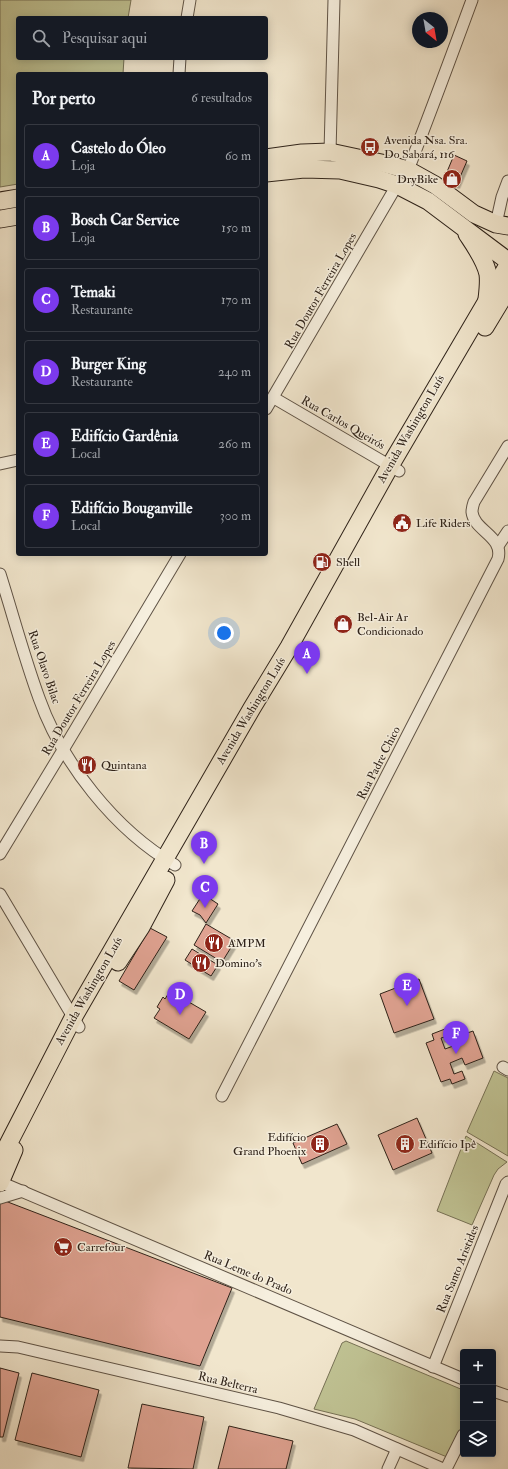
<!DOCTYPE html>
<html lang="pt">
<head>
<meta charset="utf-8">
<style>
  body { margin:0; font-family:"IM FELL Double Pica",serif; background:#242831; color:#f1f3f6 }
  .controls { position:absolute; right:12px; bottom:12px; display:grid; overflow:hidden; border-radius:4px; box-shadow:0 2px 10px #0003 }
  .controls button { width:36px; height:36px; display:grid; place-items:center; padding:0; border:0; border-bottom:1px solid #363941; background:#171b24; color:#f1f3f6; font:20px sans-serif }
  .compass { position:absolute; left:412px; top:12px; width:36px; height:36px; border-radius:50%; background:#171b24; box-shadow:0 2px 10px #0003; rotate:149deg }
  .you { position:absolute; left:224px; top:633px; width:14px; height:14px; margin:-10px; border:3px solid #fff; border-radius:50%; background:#1a73e8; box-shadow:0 0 0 6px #1a73e833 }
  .badge { display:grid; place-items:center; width:26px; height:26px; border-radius:50%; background:#7c3aed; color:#fff; font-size:13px; font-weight:700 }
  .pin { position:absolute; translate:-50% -33px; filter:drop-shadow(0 1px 2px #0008) }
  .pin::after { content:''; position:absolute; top:21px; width:14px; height:12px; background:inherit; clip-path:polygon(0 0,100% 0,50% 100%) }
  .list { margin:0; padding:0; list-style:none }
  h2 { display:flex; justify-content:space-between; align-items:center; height:52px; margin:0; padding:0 16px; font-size:17px }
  h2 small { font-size:13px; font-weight:400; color:#9ea1a6 }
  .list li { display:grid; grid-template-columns:26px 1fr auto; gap:12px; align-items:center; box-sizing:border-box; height:64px; margin:0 8px 8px; padding:0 8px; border:1px solid #363941; border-radius:4px }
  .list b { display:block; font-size:15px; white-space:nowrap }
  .list p { margin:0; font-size:13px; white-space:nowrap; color:#9ea1a6 }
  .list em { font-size:13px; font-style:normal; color:#9ea1a6 }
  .icon { flex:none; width:22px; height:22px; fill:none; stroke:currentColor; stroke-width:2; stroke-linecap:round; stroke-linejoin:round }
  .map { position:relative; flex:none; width:508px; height:1469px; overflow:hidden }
  .search { position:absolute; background:#171b24; box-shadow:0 2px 10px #0003; left:16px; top:16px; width:252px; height:44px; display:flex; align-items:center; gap:10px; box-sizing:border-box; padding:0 14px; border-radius:4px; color:#9ea1a6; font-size:15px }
  .panel { position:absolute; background:#171b24; box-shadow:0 2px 10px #0003; left:16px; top:72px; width:252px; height:484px; border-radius:4px }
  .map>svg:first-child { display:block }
</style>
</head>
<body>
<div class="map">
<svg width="508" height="1469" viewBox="0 0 508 1469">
  <defs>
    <filter id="shadow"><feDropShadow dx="2.5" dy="4.5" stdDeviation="0" flood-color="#0004"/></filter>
  </defs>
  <rect width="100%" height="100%" fill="#f1e6cd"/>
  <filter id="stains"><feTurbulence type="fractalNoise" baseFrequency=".005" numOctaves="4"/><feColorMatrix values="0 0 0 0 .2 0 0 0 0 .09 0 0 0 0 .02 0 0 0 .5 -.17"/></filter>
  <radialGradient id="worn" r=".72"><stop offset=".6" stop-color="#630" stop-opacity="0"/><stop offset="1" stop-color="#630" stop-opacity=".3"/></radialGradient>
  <g fill="#c0c394" stroke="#777256">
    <polygon points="0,0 131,0 128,18 18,18 18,58 124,58 123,74 18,74 18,184 0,187"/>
    <polygon points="494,1071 508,1078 508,1156 467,1132"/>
    <polygon points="466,1136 507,1162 498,1169 494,1175 472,1225 437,1211"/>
    <polygon points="346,1341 463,1390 463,1429 451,1455 447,1457 355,1419 314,1409 342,1343"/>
  </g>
  <g fill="#dfa291" stroke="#2e2219" filter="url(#shadow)">
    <polygon points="454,155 467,161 457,184 444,179"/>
    <polygon points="203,894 218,904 206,923 200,915 192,911"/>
    <polygon points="206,924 235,941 222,962 194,945"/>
    <polygon points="150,928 167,937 134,990 119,981"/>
    <polygon points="192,949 218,965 211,976 185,960"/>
    <polygon points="419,979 434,1019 394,1033 380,994"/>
    <polygon points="170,991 206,1012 189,1039 154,1018 160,1009 157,1007 163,997 165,999"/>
    <polygon points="445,1029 448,1036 441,1038 445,1049 456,1045 453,1038 473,1031 483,1058 465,1065 462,1058 450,1063 454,1074 462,1071 465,1079 452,1084 450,1079 441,1082 426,1043 434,1040 432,1034"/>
    <polygon points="417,1118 432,1153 393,1170 378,1135"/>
    <polygon points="337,1124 347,1144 302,1164 293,1143"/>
    <polygon points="0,1199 232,1288 200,1366 0,1317"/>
    <polygon points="0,1368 19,1373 3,1437 0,1437"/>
    <polygon points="32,1373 99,1390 81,1457 15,1440"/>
    <polygon points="142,1404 204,1417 193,1469 128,1468"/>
    <polygon points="229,1426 293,1441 286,1469 218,1469"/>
  </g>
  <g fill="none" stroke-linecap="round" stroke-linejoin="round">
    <g stroke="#5f5346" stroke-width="13">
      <g id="minor">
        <polyline points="187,18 190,0"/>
        <polyline points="179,74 180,58"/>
        <polyline points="330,152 334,0"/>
        <path d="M 408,170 C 430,114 451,57 472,0"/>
        <polyline points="496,224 502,197 508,181"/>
        <polyline points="274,398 399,471"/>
        <polyline points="266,409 397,185"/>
        <polyline points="0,464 18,460"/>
        <polyline points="498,546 508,531"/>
        <path d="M 0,574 C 13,615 24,657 39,698 C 62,763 115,830 175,865"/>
        <polyline points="0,854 63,750 180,554"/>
        <polyline points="0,894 79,1027"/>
        <polyline points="503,1067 508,1070"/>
        <path d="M 222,1096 L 498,559 C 504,536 474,531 472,512 C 472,509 473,505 474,502 L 508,446"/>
        <polyline points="0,1182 463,1379"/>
        <polyline points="0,1198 23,1191"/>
        <polyline points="0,1346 18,1347 279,1408 354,1430 443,1469"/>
        <polyline points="433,1367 506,1184 508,1182"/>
        <polyline points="493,1391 508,1396"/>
        <polyline points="388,1469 397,1449"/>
        <polyline points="446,1469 463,1435"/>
      </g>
    </g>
    <g stroke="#2e2219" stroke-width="19">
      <g id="primary">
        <polyline points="266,158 302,153 330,152 386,164 408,170 435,185 474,214 496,224 508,226"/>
        <polyline points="266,173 304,169 340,170 379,179 397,185 428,201 508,261"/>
        <polyline points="0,201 18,198"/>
        <polyline points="0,219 18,216"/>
        <path d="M 467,234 C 475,246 485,260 488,274 C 489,282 488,291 487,299"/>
        <polyline points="485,327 508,289"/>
        <polyline points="118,962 141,927 166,880"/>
        <polyline points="0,1160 73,1018 252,708 289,647 390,466 508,265"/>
        <polyline points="0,1183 14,1150"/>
      </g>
    </g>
    <use href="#minor" stroke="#f6efde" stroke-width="11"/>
    <use href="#primary" stroke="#f1e6cd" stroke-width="17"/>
  </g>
  <defs>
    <g id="bus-disc" transform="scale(1)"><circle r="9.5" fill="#8f2418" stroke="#f6efde"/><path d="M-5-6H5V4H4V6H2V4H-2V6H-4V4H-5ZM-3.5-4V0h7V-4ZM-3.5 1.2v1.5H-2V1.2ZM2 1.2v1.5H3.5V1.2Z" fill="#fff"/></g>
    <g id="shop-disc" transform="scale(1)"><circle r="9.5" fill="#8f2418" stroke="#f6efde"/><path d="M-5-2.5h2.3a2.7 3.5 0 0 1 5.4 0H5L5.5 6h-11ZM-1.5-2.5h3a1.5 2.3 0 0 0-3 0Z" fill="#fff"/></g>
    <g id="civic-disc" transform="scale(1)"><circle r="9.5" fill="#8f2418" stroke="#f6efde"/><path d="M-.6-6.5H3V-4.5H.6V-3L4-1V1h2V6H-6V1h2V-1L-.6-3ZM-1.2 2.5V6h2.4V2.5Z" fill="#fff"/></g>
    <g id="fuel-disc" transform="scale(1)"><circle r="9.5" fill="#8f2418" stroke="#f6efde"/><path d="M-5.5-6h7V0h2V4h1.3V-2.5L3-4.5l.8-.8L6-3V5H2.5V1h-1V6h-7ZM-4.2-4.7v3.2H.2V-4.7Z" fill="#fff"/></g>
    <g id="restaurant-disc" transform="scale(1)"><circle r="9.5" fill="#8f2418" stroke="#f6efde"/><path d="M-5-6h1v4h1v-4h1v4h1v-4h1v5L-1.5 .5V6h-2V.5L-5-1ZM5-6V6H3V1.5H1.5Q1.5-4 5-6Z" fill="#fff"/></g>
    <g id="building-disc" transform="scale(1)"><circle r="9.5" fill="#8f2418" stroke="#f6efde"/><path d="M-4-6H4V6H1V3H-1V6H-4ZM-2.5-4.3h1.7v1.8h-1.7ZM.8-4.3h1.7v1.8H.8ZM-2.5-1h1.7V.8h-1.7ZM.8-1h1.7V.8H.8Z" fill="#fff"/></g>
    <g id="supermarket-disc" transform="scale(1)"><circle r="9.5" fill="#8f2418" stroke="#f6efde"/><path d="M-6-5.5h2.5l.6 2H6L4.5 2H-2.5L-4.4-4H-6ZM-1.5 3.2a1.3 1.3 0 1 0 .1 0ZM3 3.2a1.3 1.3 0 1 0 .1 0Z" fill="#fff"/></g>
  </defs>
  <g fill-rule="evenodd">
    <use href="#bus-disc" x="370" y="147"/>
    <use href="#shop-disc" x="452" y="179"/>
    <use href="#civic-disc" x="402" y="523"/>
    <use href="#fuel-disc" x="322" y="562"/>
    <use href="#shop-disc" x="343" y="624"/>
    <use href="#restaurant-disc" x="87" y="765"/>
    <use href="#restaurant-disc" x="214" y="943"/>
    <use href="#restaurant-disc" x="201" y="963"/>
    <use href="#building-disc" x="320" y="1144"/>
    <use href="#building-disc" x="405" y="1144"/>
    <use href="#supermarket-disc" x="63" y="1247"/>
  </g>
  <g text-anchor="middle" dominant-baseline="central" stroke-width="3" stroke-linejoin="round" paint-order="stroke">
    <g font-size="12" fill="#2e2219" stroke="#f6efde" text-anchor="start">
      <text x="384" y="140">Avenida Nsa. Sra.<tspan x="384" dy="14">Do Sabará, 116</tspan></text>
      <text x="438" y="179" text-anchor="end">DryBike</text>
      <text x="416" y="523">Life Riders</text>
      <text x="336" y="562">Shell</text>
      <text x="357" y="617">Bel-Air Ar<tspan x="357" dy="14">Condicionado</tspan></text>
      <text x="101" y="765">Quintana</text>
      <text x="228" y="943">AMPM</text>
      <text x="215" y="963">Domino's</text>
      <text x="306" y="1137" text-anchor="end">Edifício<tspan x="306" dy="14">Grand Phoenix</tspan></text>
      <text x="419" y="1144">Edifício Ipê</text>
      <text x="77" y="1247">Carrefour</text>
    </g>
    <g font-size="12" fill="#2e2219" stroke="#f6efde">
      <text transform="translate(321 291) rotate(-60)">Rua Doutor Ferreira Lopes</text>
      <text transform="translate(343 423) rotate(30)">Rua Carlos Queirós</text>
      <text transform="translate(411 429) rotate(-60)">Avenida Washington Luís</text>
      <text transform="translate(44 667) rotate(71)">Rua Olavo Bilac</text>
      <text transform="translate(79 698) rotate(-59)">Rua Doutor Ferreira Lopes</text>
      <text transform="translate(251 711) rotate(-59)">Avenida Washington Luís</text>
      <text transform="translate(379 763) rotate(-63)">Rua Padre Chico</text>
      <text transform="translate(89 991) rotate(-60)">Avenida Washington Luís</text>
      <text transform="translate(458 1269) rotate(-68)">Rua Santo Aristides</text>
      <text transform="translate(248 1273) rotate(23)">Rua Leme do Prado</text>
      <text transform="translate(228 1383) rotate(13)">Rua Belterra</text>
    </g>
  </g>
  <rect width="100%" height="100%" filter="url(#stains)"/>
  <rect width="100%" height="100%" fill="url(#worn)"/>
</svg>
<div class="controls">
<button>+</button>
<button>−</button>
<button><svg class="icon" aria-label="layers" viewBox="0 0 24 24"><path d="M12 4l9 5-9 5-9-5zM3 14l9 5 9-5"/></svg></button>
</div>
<svg class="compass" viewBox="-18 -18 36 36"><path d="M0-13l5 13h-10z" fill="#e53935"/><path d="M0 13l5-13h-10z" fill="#9ea1a6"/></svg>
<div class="you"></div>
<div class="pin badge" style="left:307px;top:674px">A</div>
<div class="pin badge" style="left:204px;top:864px">B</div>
<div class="pin badge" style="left:205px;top:908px">C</div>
<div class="pin badge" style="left:180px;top:1015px">D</div>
<div class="pin badge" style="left:407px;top:1006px">E</div>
<div class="pin badge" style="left:456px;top:1054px">F</div>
<div class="search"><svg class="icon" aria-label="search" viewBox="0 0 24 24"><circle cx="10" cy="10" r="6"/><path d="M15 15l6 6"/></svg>Pesquisar aqui</div>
<section class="panel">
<h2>Por perto<small>6 resultados</small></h2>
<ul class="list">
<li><span class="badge">A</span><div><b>Castelo do Óleo</b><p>Loja</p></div><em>60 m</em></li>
<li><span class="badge">B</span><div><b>Bosch Car Service</b><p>Loja</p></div><em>150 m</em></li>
<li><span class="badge">C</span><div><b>Temaki</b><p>Restaurante</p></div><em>170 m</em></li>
<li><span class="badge">D</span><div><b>Burger King</b><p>Restaurante</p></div><em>240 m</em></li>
<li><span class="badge">E</span><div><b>Edifício Gardênia</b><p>Local</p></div><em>260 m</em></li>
<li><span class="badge">F</span><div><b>Edifício Bouganville</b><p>Local</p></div><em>300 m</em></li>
</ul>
</section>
</div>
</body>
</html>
